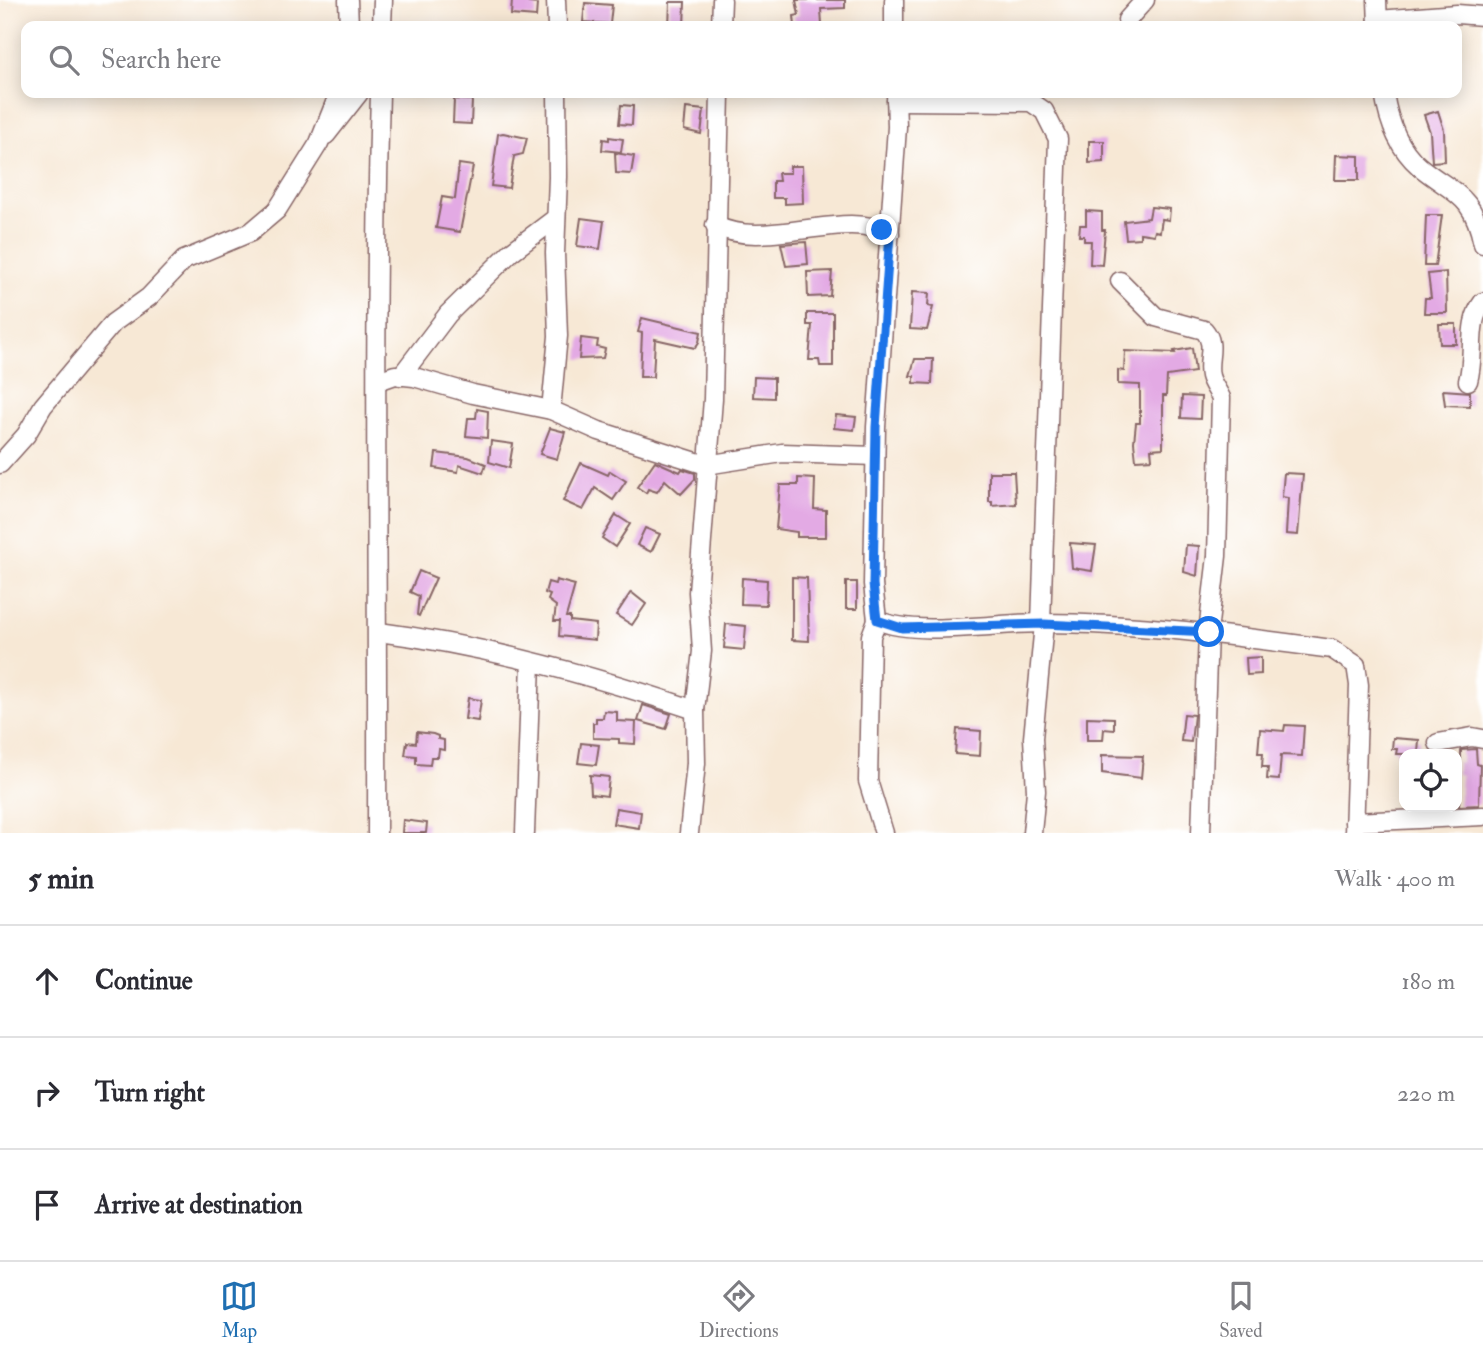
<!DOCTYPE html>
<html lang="en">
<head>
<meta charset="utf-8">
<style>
  body { margin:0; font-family:"IM FELL Double Pica",serif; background:#f2f2f3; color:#2b2b33 }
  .controls { position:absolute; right:21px; bottom:21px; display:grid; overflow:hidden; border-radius:14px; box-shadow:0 4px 18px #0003 }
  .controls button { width:63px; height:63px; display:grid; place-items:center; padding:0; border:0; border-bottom:2px solid #e1e1e2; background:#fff; color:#2b2b33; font:35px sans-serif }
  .stop { position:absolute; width:21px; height:21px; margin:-16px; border:5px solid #1a73e8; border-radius:50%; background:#fff }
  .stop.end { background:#1a73e8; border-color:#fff; box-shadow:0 2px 7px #0008 }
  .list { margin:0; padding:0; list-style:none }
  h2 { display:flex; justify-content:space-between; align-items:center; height:91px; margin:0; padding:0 28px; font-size:30px }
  h2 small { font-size:23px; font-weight:400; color:#7c7c81 }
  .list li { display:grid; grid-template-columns:46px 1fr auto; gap:21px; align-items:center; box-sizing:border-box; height:112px; padding:0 28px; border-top:2px solid #e1e1e2 }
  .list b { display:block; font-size:26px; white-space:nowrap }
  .list em { font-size:23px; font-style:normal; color:#7c7c81 }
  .icon { flex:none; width:38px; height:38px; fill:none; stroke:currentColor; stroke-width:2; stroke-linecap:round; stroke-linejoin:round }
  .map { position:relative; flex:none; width:1483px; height:833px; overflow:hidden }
  .search { position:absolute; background:#fff; box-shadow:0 4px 18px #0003; left:21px; right:21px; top:21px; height:77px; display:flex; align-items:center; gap:18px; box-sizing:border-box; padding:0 24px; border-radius:14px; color:#7c7c81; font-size:26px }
  .sheet { height:427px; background:#fff }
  nav { display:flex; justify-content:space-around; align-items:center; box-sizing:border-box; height:98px; border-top:2px solid #e1e1e2; background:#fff; font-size:19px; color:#7c7c81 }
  nav a { display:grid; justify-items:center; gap:4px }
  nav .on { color:#1f6fb2 }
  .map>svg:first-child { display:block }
</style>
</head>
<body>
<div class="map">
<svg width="1483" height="833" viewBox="0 0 1483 833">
  <rect width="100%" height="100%" fill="#fff"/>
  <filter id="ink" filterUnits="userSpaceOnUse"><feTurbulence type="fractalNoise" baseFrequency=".0143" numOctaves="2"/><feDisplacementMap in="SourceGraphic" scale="14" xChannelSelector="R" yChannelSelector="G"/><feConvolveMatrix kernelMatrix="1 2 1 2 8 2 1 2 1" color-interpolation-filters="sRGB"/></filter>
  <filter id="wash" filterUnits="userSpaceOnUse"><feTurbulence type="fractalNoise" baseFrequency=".00686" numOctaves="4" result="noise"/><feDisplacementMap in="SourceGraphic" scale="28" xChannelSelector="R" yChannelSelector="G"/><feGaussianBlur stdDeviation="1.57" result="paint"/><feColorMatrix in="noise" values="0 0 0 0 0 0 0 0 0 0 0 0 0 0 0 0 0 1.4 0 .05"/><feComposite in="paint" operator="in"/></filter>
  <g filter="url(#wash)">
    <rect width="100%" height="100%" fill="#f7e8d5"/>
    <g id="blocks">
      <g fill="#e3aae4">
        <polygon points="512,0 530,0 529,3 537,4 536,17 511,15"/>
        <polygon points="796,0 845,0 845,8 821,9 822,26 795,26 794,16 799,15"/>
        <polygon points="670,2 685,2 684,26 669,26"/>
        <polygon points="585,3 612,5 610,24 583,22"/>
        <polygon points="454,99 472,100 471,124 453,123"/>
        <polygon points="621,105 633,106 632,125 619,124"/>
        <polygon points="686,108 704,110 701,134 684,130"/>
        <polygon points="1438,111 1444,130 1445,161 1432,162 1430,132 1424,115"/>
        <polygon points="503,133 527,138 523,154 514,156 509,188 491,186 498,134"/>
        <polygon points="609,137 623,139 621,152 602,150 603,139 609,140"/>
        <polygon points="1089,141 1104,141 1104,162 1089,163"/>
        <polygon points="615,153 634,156 631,174 616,173"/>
        <polygon points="1336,155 1359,156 1359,180 1335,180"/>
        <polygon points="459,164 473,166 460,232 436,228 442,197 455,199"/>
        <polygon points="790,166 802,166 803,203 785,204 785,198 773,198 773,181 779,181 778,173 790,173"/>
        <polygon points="1151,207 1170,209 1169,220 1162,219 1160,232 1155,231 1154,235 1140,233 1140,238 1126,239 1124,221 1149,218"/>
        <polygon points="1086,211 1102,212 1102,230 1105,230 1102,265 1090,264 1091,241 1084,241 1084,236 1079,236 1080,225 1086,225"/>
        <polygon points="1426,215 1442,215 1435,266 1424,266"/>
        <polygon points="581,218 604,221 600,249 577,246"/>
        <polygon points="806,242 808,264 786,266 781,244"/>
        <polygon points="832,271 830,296 808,297 807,272"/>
        <polygon points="1446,272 1447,313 1424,313 1425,298 1431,298 1428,274"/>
        <polygon points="912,292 929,293 928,306 933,307 927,330 910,329"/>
        <polygon points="807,313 833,313 833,366 820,366 819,360 809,360 812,325 807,325"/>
        <polygon points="642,318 701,332 699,342 695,348 655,339 653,377 640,377 642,333 638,332"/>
        <polygon points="1439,324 1456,324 1456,344 1440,344"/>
        <polygon points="581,338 598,340 597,347 605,349 603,358 579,359"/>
        <polygon points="1192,348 1195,372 1167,376 1166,396 1163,396 1163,448 1151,449 1152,459 1136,460 1134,442 1136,423 1140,423 1140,385 1118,384 1118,370 1124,371 1125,351 1175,353 1174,351"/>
        <polygon points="915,359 933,359 932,384 914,383 914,376 910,376"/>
        <polygon points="754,377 774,378 774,398 753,397"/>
        <polygon points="1443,390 1470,392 1470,406 1445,405"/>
        <polygon points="1182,396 1201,397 1200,419 1181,418"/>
        <polygon points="477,409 488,411 487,438 466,436 468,418 476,418"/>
        <polygon points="836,415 856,417 854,430 834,428"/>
        <polygon points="550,428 565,432 557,459 540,454"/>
        <polygon points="491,441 513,444 509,468 489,462"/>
        <polygon points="436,453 468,457 486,464 483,473 459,465 458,472 434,468"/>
        <polygon points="655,461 680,472 682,469 695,473 695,479 681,494 665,480 657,492 648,489 646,493 637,487"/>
        <polygon points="581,463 608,475 610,471 626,481 613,500 595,488 583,510 563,501"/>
        <polygon points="989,472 1014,472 1016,504 992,506 992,502 989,502"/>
        <polygon points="1284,473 1303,474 1298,535 1286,534 1288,498 1282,497"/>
        <polygon points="798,478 815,479 814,509 826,510 826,537 797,537 797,532 776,529 780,485 798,485"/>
        <polygon points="616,515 630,524 615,547 602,538"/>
        <polygon points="645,528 660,534 651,552 637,545"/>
        <polygon points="1070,543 1096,545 1092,571 1072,568"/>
        <polygon points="1186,545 1199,546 1197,576 1184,572"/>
        <polygon points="419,571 436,578 419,616 417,615 419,596 410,592"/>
        <polygon points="792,577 807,578 809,641 792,640"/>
        <polygon points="742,578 767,580 766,605 741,604"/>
        <polygon points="556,580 575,585 566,617 570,617 570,621 596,624 595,640 559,636 560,621 554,621 556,606 548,600 550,595 545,593 548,582 555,584"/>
        <rect x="846" y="582" width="11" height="27"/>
        <polygon points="631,592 646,604 632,625 616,615"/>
        <polygon points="726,624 746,626 744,650 724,648"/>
        <polygon points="1261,657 1261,674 1247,675 1246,658"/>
        <polygon points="468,698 481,700 478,721 465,719"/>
        <polygon points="643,705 671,714 666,729 638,721"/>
        <polygon points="604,711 617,712 617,721 636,722 635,744 619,743 619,739 593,738 593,723 596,723 596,718 603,718"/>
        <polygon points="1184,714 1194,715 1191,742 1181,741"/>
        <polygon points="1087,717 1114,718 1114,730 1104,729 1103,740 1087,740"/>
        <polygon points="1285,725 1304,726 1302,756 1281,755 1279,780 1267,779 1268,767 1262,767 1263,753 1258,753 1260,729 1284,731"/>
        <polygon points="957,729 981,731 980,756 955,754"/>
        <polygon points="417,732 433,734 438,736 438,739 444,740 444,750 439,749 438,757 431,757 430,765 416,764 416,756 405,755 407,742 416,743"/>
        <polygon points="1393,738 1419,740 1418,754 1396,754 1397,749 1392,749"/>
        <polygon points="581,743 599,745 596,765 578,763"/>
        <polygon points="1476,749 1477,764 1480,765 1479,805 1459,806 1461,775 1457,774 1457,762 1461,763 1461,750"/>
        <polygon points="1102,755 1143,756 1141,778 1102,773"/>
        <polygon points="590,775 609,777 607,796 591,794"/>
        <polygon points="616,808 641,812 639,828 613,824"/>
        <polygon points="403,820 427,823 426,833 402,833"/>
      </g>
    </g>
  </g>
  <g filter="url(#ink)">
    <use href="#blocks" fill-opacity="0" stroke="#876566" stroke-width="2"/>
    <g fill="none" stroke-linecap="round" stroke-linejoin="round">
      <g stroke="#876566" stroke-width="21">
        <g id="minor">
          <polyline points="348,0 349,26"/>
          <polyline points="556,0 557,26"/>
          <polyline points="1377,0 1378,26"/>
          <polyline points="1127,20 1145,0"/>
          <polyline points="1378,20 1457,14 1483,16"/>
          <polyline points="382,26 383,0"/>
          <polyline points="721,26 722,0"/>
          <polyline points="894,26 894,0"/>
          <path d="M 896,93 L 897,127 L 876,427 L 873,584 L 877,620 C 915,637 997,623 1041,623 C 1139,623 1235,636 1332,649 L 1356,665 L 1359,685 L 1354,833"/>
          <path d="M 1384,93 C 1388,119 1398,148 1419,166 C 1453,194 1473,193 1483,244"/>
          <polyline points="896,101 1031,102 1044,111 1058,139 1041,623"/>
          <polyline points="326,135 359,93"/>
          <path d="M 715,225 C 763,252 846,207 890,234"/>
          <path d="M 1120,281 L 1156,317 L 1204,330 C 1217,345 1206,359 1210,376 C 1212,384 1218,391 1221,398 L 1217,556 L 1208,632 L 1201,833"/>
          <polyline points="401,376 448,314 511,252 556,218"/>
          <polyline points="378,381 395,375 414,377 473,394 551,410 599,431 706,465 782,453 875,456"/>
          <path d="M 1468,381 C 1476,353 1466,324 1483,302"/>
          <polyline points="551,410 558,336 555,253 558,177 557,93"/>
          <polyline points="0,464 26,435 43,406 113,323 149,297 184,260 251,232 277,210 319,143 339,93"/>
          <polyline points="877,620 871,636 868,781 884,833"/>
          <path d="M 379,632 C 487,646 592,675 695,710"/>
          <polyline points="1438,743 1472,737 1483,739"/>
          <polyline points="1354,822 1483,816"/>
          <path d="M 377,833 C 378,586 373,339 380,93"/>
          <polyline points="525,833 531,662"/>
          <polyline points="689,833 696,763 695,710 702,651 698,592 713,399 720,93"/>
          <polyline points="1032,833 1036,791 1033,738 1044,624"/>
        </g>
      </g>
      <use href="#minor" stroke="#fff" stroke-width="18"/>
    </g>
  </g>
  <g fill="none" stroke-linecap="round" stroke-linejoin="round" filter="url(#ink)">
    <polyline stroke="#1a73e8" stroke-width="9" points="882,230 890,234 876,427 873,584 877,620 902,628 1044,624 1209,632"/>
  </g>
</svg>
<div class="controls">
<button><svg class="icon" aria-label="locate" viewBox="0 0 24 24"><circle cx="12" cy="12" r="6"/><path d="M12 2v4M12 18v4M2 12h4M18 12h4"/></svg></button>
</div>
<div class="stop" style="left:1209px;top:632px"></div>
<div class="stop end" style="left:882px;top:230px"></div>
<div class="search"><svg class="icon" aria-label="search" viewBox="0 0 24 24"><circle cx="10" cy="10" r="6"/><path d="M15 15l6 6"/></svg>Search here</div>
</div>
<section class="sheet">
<h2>5 min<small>Walk · 400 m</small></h2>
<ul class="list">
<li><svg class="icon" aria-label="ahead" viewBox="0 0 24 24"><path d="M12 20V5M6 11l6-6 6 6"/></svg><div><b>Continue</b></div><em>180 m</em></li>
<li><svg class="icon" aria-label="right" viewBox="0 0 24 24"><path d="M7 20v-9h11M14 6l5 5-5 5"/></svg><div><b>Turn right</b></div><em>220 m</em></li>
<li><svg class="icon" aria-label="arrive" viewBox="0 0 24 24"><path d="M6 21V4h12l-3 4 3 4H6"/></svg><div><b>Arrive at destination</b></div></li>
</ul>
</section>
<nav>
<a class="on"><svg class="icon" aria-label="map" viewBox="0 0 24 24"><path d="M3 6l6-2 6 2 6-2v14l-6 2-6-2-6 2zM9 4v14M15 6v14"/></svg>Map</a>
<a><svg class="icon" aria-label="directions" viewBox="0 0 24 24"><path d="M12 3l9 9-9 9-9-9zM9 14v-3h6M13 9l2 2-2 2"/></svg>Directions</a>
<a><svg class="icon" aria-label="saved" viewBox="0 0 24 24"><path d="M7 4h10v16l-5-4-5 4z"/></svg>Saved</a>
</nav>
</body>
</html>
